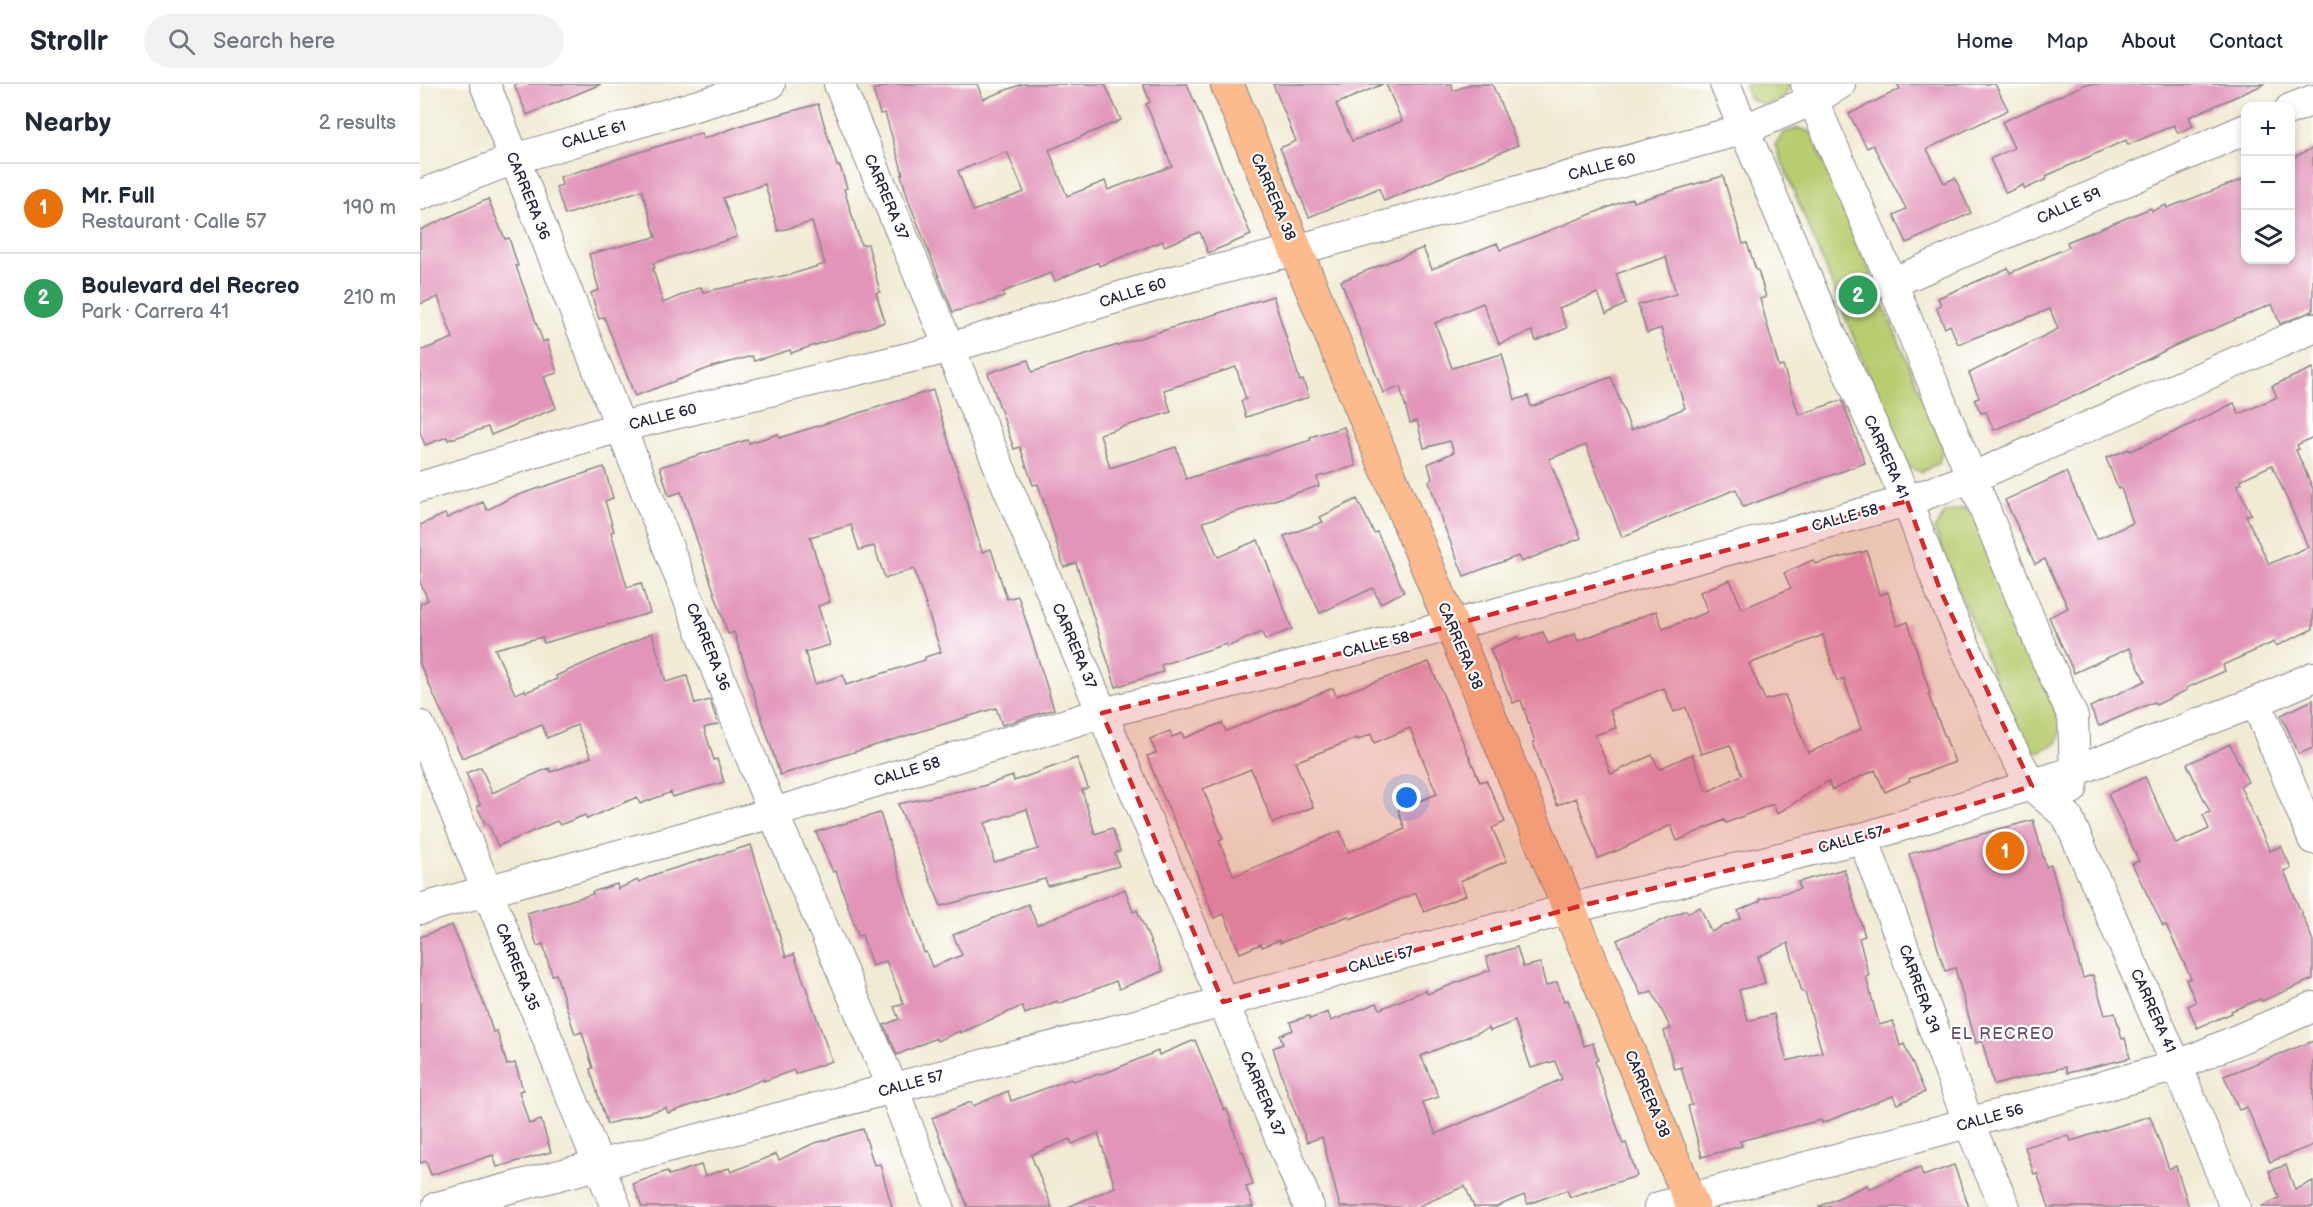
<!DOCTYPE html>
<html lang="en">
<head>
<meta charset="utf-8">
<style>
  body { margin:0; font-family:"Balsamiq Sans",sans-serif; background:#f2f2f3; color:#1f2937 }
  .controls { position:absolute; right:18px; top:18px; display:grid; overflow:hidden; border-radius:12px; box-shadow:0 3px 9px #0003 }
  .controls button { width:54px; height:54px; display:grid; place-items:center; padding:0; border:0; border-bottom:2px solid #e0e1e3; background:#fff; color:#1f2937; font:30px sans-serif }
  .you { position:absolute; left:987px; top:714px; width:21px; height:21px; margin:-15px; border:4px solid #fff; border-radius:50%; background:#1a73e8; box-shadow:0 0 0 9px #1a73e833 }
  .badge { display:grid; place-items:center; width:39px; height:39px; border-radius:50%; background:#2563eb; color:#fff; font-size:20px; font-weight:700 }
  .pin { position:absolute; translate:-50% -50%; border:3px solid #fff; box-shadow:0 2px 6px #0006 }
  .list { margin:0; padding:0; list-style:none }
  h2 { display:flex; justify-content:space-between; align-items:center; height:78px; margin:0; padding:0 24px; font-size:26px }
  h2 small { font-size:20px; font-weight:400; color:#747a83 }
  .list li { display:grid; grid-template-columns:39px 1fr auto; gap:18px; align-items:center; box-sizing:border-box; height:90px; padding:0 24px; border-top:2px solid #e0e1e3 }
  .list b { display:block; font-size:22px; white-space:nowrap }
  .list p { margin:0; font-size:20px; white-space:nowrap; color:#747a83 }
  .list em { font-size:20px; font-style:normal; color:#747a83 }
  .icon { flex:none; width:33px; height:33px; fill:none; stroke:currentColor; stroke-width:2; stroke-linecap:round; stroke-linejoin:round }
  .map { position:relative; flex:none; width:1893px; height:1123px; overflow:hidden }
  header { display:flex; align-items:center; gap:36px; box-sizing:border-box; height:84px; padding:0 30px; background:#fff; border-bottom:2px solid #e0e1e3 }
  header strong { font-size:28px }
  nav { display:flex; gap:33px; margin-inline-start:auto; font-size:21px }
  .search { width:420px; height:54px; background:#f2f2f3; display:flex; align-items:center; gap:15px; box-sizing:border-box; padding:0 21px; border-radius:33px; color:#747a83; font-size:22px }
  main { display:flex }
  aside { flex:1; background:#fff }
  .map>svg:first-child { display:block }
</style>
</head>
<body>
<header>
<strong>Strollr</strong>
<div class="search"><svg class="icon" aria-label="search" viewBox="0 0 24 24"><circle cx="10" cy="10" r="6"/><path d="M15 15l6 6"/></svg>Search here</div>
<nav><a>Home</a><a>Map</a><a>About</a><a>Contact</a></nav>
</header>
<main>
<aside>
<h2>Nearby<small>2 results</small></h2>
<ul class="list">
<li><span class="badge" style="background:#e8710a">1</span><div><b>Mr. Full</b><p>Restaurant · Calle 57</p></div><em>190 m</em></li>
<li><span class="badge" style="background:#2e9e5b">2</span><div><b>Boulevard del Recreo</b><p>Park · Carrera 41</p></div><em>210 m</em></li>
</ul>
</aside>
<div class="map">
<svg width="1893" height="1123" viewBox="0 0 1893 1123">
  <rect width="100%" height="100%" fill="#fff"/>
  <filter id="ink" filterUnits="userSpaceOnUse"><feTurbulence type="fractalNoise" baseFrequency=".0167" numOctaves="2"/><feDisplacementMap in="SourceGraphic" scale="12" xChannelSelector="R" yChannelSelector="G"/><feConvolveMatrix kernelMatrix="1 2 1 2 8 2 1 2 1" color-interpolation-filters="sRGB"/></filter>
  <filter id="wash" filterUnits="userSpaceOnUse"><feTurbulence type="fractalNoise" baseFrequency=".008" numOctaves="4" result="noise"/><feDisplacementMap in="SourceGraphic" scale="24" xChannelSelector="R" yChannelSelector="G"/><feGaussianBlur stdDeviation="1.35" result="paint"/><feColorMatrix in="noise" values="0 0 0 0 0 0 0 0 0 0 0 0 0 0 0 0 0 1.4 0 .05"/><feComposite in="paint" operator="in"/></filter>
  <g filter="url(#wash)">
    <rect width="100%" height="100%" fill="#f1ebd4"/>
    <g fill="#b8cc70" stroke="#6d7756" stroke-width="1.5">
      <polygon points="1324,0 1370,0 1364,15 1345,21 1330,15"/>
      <polygon points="1378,44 1391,48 1523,362 1519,379 1501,388 1486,382 1355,61 1364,49"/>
      <polygon points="1545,424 1556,435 1641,637 1637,659 1619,668 1602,662 1514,445 1525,429"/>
    </g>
    <g id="blocks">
      <g fill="#e295b9" fill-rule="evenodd">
        <polygon points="94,0 181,0 107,31"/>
        <path d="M 474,0 L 557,0 L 563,15 L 602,0 L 685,0 L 701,36 L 629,66 L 647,112 L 685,97 L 688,106 L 752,82 L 726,20 L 730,18 L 723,0 L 767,0 L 831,151 L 788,169 L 780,148 L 744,162 L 743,157 L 679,182 L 678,178 L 635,197 L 631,189 L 583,208 L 584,213 L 533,228 L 489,118 L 481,91 L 483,90 L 465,29 L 460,30 L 453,6 ZM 587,68 L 604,108 L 553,127 L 538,87 Z"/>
        <polygon points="853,0 963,0 916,20 932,57 982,37 966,0 1032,0 1033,7 1051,0 1072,0 1098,61 964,117 959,104 889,133 860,64 876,57"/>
        <polygon points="1477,0 1575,0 1588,26 1507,65 1524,99 1535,94 1551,129 1487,159 1474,131 1486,125 1453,61 1447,64 1429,30 1480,5"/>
        <polygon points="1666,0 1845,0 1769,33 1773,42 1758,49 1754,41 1708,61 1706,56 1626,92 1627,95 1605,105 1603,101 1586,109 1570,75 1594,64 1582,38"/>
        <path d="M 398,20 L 417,82 L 420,82 L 427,104 L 424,105 L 441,161 L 448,160 L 460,208 L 456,209 L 465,238 L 371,269 L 370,266 L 334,277 L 332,272 L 292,283 L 215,312 L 184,233 L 179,235 L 171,209 L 179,206 L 169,170 L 236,153 L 222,106 L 145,131 L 136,103 L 142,101 L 140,93 L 281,49 L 283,55 L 328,39 ZM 345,100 L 358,147 L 392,138 L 405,180 L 372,190 L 283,208 L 281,203 L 243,219 L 233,185 L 235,184 L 233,179 L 317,153 L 303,114 Z"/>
        <polygon points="1893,64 1893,227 1860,240 1852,220 1754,262 1663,308 1574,346 1566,328 1561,329 1554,315 1559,313 1549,289 1638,245 1630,225 1538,260 1530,241 1525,244 1516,223 1521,221 1518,214 1588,184 1590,189 1649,163 1647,158 1731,124 1732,127 1746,121 1747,124 1826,94 1826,176 1870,176 1870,75"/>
        <path d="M 1303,92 L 1323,160 L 1327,159 L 1336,186 L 1338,186 L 1346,213 L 1340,215 L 1359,283 L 1363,282 L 1379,331 L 1422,316 L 1445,379 L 1323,423 L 1316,405 L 1202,453 L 1166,361 L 1129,375 L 1161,454 L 1101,478 L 1098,472 L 1044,492 L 1022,437 L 1009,397 L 1012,395 L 1008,380 L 1034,368 L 1030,357 L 1004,364 L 997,337 L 990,339 L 980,303 L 963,309 L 921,197 L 1003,164 L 1012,185 L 1077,159 L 1080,166 L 1212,114 L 1213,118 ZM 1246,173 L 1256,210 L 1218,221 L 1227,249 L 1241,244 L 1265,324 L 1211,346 L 1191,293 L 1111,323 L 1108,312 L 1095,316 L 1082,270 L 1032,284 L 1015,239 L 1063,219 L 1079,260 L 1112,247 L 1116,257 L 1147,244 L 1139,224 L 1178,209 L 1186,230 L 1206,220 L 1196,190 Z"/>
        <polygon points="68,115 85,155 89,154 98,182 96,182 123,258 127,256 137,289 124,293 136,324 71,351 68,343 28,356 27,353 5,361 0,348 0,267 33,254 18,213 0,220 0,146"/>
        <polygon points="853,212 880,297 883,296 889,313 826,333 821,317 826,315 816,283 744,306 751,328 680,350 690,384 756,363 766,395 891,356 890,353 924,343 936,382 897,393 899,402 783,438 798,473 838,456 872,545 845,556 842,548 807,563 806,560 741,581 743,588 696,603 656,479 644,483 618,400 613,401 600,363 594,365 568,289 608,276 612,288"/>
        <path d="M 1893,284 L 1893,353 L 1877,361 L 1879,365 L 1876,366 L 1893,405 L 1893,545 L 1856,562 L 1854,558 L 1803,581 L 1805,587 L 1766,604 L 1767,606 L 1736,621 L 1734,618 L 1679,642 L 1670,623 L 1725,597 L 1709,564 L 1654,589 L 1629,533 L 1648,524 L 1625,475 L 1615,480 L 1585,416 L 1646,388 L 1677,455 L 1713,439 L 1701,404 L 1698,405 L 1686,374 L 1709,365 L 1710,367 L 1757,347 L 1814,319 L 1819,330 L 1857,313 L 1852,302 ZM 1852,381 L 1888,463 L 1849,480 L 1826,432 L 1831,430 L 1817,401 L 1822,399 L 1820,396 Z"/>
        <path d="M 513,306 L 562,468 L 571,465 L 587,515 L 598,512 L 634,625 L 582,641 L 576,624 L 360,691 L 314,548 L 308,550 L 261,408 L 249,412 L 240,383 L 327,356 L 329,359 L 358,350 L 359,354 ZM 431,441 L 439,466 L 454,462 L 465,494 L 494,485 L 521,568 L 505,573 L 505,576 L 426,601 L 423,591 L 395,600 L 385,568 L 410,561 L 398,522 L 410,518 L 390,453 Z"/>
        <polygon points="184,383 193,414 185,417 194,447 191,448 207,503 221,499 230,529 124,559 122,553 75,565 95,610 105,606 106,608 137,595 136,592 232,549 246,598 267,592 275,620 290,616 298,640 284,644 294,676 297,675 304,698 252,713 251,708 220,720 217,713 167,735 165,731 140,741 137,737 78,762 68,739 65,740 57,722 60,721 46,689 61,683 72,709 129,684 131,688 171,673 157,641 127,654 122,641 42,674 0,580 0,520 8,516 0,498 0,441 25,430 27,434 63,418 67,426 92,413"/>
        <polygon points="937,415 954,449 957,448 984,508 960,519 953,504 900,529 864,452 903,438 900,433"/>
        <path d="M 1447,467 L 1459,511 L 1468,508 L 1477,542 L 1488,538 L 1510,609 L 1508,610 L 1535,678 L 1489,695 L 1490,697 L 1465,708 L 1455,686 L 1412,706 L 1408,697 L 1357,730 L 1353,720 L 1306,739 L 1304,736 L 1257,757 L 1251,741 L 1199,766 L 1178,774 L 1156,714 L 1137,721 L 1119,679 L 1120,678 L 1113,658 L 1115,658 L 1101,616 L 1093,619 L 1070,565 L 1098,553 L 1099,556 L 1123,548 L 1128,560 L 1155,550 L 1158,557 L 1236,527 L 1243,545 L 1288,528 L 1280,508 L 1310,496 L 1322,525 L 1371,504 L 1364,489 L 1393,476 L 1395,480 ZM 1403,551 L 1417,597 L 1424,595 L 1441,645 L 1388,669 L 1365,611 L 1345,616 L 1329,580 ZM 1244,604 L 1254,628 L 1266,623 L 1281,670 L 1310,661 L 1322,691 L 1287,708 L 1272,670 L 1239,685 L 1232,671 L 1191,690 L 1175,651 L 1196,644 L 1190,626 Z"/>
        <path d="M 1009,578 L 1060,698 L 1066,696 L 1085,738 L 1072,744 L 1087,777 L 1040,797 L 1046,811 L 1004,828 L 996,809 L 930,835 L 928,832 L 860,859 L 859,856 L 842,863 L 841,860 L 820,869 L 804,830 L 794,834 L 769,769 L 739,703 L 727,672 L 736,669 L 730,655 L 750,647 L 752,653 L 762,649 L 764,654 L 802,639 L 806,647 L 913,604 L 916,612 ZM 990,644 L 1017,710 L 978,726 L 985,745 L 928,768 L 920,747 L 814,792 L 799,757 L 803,755 L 783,705 L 831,685 L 853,739 L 893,723 L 875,678 L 937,654 L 938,656 L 951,650 L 954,659 Z"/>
        <polygon points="1893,616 1893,664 1879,670 1861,631"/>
        <polygon points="1810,660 1828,698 1820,702 1850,767 1861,762 1871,784 1864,787 1893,857 1893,895 1842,917 1841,915 1811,927 1812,929 1777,944 1768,922 1776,918 1766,896 1771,894 1746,841 1743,842 1712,780 1719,777 1688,710 1725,693 1756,760 1789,745 1783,731 1790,728 1767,680"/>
        <path d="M 657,674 L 668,704 L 662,706 L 675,750 L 692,744 L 700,767 L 695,769 L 699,782 L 628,802 L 625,795 L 521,822 L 478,720 L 563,702 L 593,692 L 594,697 ZM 607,725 L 618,765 L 574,778 L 565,739 Z"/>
        <polygon points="460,729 504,869 506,868 512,883 542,871 533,851 608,820 617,841 705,805 713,828 717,826 743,887 699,905 696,897 638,920 637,917 605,930 602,922 540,949 540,947 517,957 516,954 477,971 464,941 479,935 474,923 484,920 466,877 452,882 442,851 438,852 416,787 413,788 396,748"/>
        <polygon points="1613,736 1626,783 1631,781 1663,894 1673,891 1685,931 1695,929 1702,955 1705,954 1710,974 1647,989 1645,983 1574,1001 1562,957 1556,959 1535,884 1525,887 1489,770"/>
        <polygon points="331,761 366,873 374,870 412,977 375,990 374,986 344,997 344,995 311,1008 248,1029 246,1024 187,1040 170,985 173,984 162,948 155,950 136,890 132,891 123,860 117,862 107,829 173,810 172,808 197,800 198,805 218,796 219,798 236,790"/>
        <path d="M 1424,785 L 1445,852 L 1439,854 L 1449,892 L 1446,893 L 1459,941 L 1473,937 L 1480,962 L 1484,960 L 1505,1008 L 1477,1020 L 1473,1012 L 1402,1039 L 1401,1036 L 1320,1057 L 1322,1062 L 1282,1073 L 1268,1022 L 1272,1021 L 1261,983 L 1254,985 L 1244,947 L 1251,945 L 1232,907 L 1221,911 L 1197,856 L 1266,826 L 1268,829 L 1280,823 L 1291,848 L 1321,834 L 1318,827 L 1340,817 L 1340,815 L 1380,805 L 1378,798 ZM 1368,859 L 1382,908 L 1385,908 L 1402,968 L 1367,977 L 1354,930 L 1328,937 L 1319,906 L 1345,899 L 1338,873 Z"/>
        <polygon points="32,841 66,925 73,948 77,947 87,981 95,979 103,1006 99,1007 109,1040 121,1036 131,1068 77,1083 73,1071 11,1091 6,1077 0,1079 0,853"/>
        <path d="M 1097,863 L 1103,883 L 1120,879 L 1126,902 L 1137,898 L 1144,917 L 1148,916 L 1164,962 L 1173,959 L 1178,976 L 1175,977 L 1191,1025 L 1203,1060 L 1206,1059 L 1217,1092 L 1150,1113 L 1147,1106 L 1108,1120 L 1104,1111 L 1076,1123 L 1054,1123 L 1045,1102 L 997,1123 L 920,1123 L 902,1053 L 887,1058 L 868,1010 L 853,964 L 863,960 L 860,951 L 873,946 L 870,938 L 889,932 L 890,935 L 908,928 L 911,937 L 957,919 L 960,925 L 1006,906 L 1007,910 L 1070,886 L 1066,873 ZM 1095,937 L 1111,984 L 1135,977 L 1142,995 L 1016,1050 L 1002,1018 L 1019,1013 L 1001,972 L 1069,944 L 1070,947 Z"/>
        <polygon points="775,956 804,1026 807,1025 821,1068 823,1067 833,1101 826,1103 833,1123 648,1123 695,1103 678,1049 652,1060 650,1055 611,1071 632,1123 548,1123 512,1034 551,1018 553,1022 588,1007 591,1017 651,995 652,997 688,988 738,967 739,971"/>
        <polygon points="1893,957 1893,1061 1850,1078 1827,1023 1819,1026 1804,992"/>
        <polygon points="1730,1032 1749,1085 1756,1082 1769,1123 1629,1123 1617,1089 1614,1090 1605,1063 1625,1057 1649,1052 1651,1057"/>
        <polygon points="443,1045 454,1081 460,1080 472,1123 222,1123 213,1100 247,1087 249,1091 281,1081 285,1092 309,1084 311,1088 356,1070 359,1076 392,1060"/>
        <polygon points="1534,1081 1549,1123 1398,1123 1447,1101 1449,1105 1500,1083 1503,1092"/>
        <polygon points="1866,1081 1875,1106 1893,1097 1893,1123 1841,1123 1859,1114 1849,1087"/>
      </g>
    </g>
  </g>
  <g filter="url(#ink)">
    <use href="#blocks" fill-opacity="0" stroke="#8a8688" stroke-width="1.5"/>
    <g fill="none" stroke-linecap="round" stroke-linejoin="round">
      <g stroke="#8a8688" stroke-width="32">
        <g id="minor">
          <polyline points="65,0 353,729 473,1004 519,1123"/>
          <polyline points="419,0 889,1123"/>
          <polyline points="1305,0 1401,228 1487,417 1521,508 1586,654 1612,702 1647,732 1757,982 1815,1123"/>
          <polyline points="1386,0 1472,199 1624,570 1653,633 1655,687 1652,705"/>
          <polyline points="1870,25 1893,16"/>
          <polyline points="0,111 94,75 350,0"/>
          <polyline points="1472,199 1826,45"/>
          <polyline points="0,403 200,343 529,264 746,199 876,166 1325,45 1393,16 1420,0"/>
          <polyline points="1836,618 1893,755"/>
          <polyline points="0,642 196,1123"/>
          <polyline points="1443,754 1549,1040 1585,1123"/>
          <polyline points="0,825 353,729 682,629 805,600 1048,537 1487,417 1551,394 1893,244"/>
          <polyline points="17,1123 815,915 1164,821 1443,754 1655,687 1836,618 1893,593"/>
          <polyline points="1239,1123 1757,982 1893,923"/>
        </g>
      </g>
      <g stroke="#8a8688" stroke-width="35">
        <polyline id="major" points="807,0 1273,1123"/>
      </g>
      <use href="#minor" stroke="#fff" stroke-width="30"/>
      <use href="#major" stroke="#fcba8d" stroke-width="33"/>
    </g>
  </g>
  <path fill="#d62828" fill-opacity="0.2" stroke="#d62828" stroke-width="4.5" stroke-dasharray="12 8" stroke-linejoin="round" d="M 1487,417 L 1521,508 L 1612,702 L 1443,754 L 1164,821 L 803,918 L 682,629 L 1014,546 Z"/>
  <g text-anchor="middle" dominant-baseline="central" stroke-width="4.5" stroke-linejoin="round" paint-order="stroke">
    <g font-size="15" fill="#22223b" stroke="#fff">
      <text transform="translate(174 51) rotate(-16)">CALLE 61</text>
      <text transform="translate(1182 83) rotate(-15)">CALLE 60</text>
      <text transform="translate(108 112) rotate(68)">CARRERA 36</text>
      <text transform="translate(466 113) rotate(67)">CARRERA 37</text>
      <text transform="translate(853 113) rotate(67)">CARRERA 38</text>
      <text transform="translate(1649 122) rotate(-24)">CALLE 59</text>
      <text transform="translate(713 209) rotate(-17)">CALLE 60</text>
      <text transform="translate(243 333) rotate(-14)">CALLE 60</text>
      <text transform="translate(1466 373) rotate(66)">CARRERA 41</text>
      <text transform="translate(1425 434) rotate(-15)">CALLE 58</text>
      <text transform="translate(956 561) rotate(-14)">CALLE 58</text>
      <text transform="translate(654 562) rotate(67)">CARRERA 37</text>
      <text transform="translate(1040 562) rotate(67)">CARRERA 38</text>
      <text transform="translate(288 563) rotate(68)">CARRERA 36</text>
      <text transform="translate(487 688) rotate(-17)">CALLE 58</text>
      <text transform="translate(1431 756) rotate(-15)">CALLE 57</text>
      <text transform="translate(961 876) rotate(-15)">CALLE 57</text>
      <text transform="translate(97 883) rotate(68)">CARRERA 35</text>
      <text transform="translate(1499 905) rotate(70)">CARRERA 39</text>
      <text transform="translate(1733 927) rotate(66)">CARRERA 41</text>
      <text transform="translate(491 1000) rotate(-15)">CALLE 57</text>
      <text transform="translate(842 1010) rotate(67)">CARRERA 37</text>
      <text transform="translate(1227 1010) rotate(67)">CARRERA 38</text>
      <text transform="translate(1570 1034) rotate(-15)">CALLE 56</text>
    </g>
    <g font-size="16" letter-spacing="1.5" fill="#654a67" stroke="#fff">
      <text x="1583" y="950">EL RECREO</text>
    </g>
  </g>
</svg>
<div class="controls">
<button>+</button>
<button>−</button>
<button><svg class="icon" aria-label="layers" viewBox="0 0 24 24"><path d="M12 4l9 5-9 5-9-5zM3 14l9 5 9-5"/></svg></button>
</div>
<div class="you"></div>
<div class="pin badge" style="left:1585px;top:767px;background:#e8710a">1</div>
<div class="pin badge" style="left:1438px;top:211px;background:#2e9e5b">2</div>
</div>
</main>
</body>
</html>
